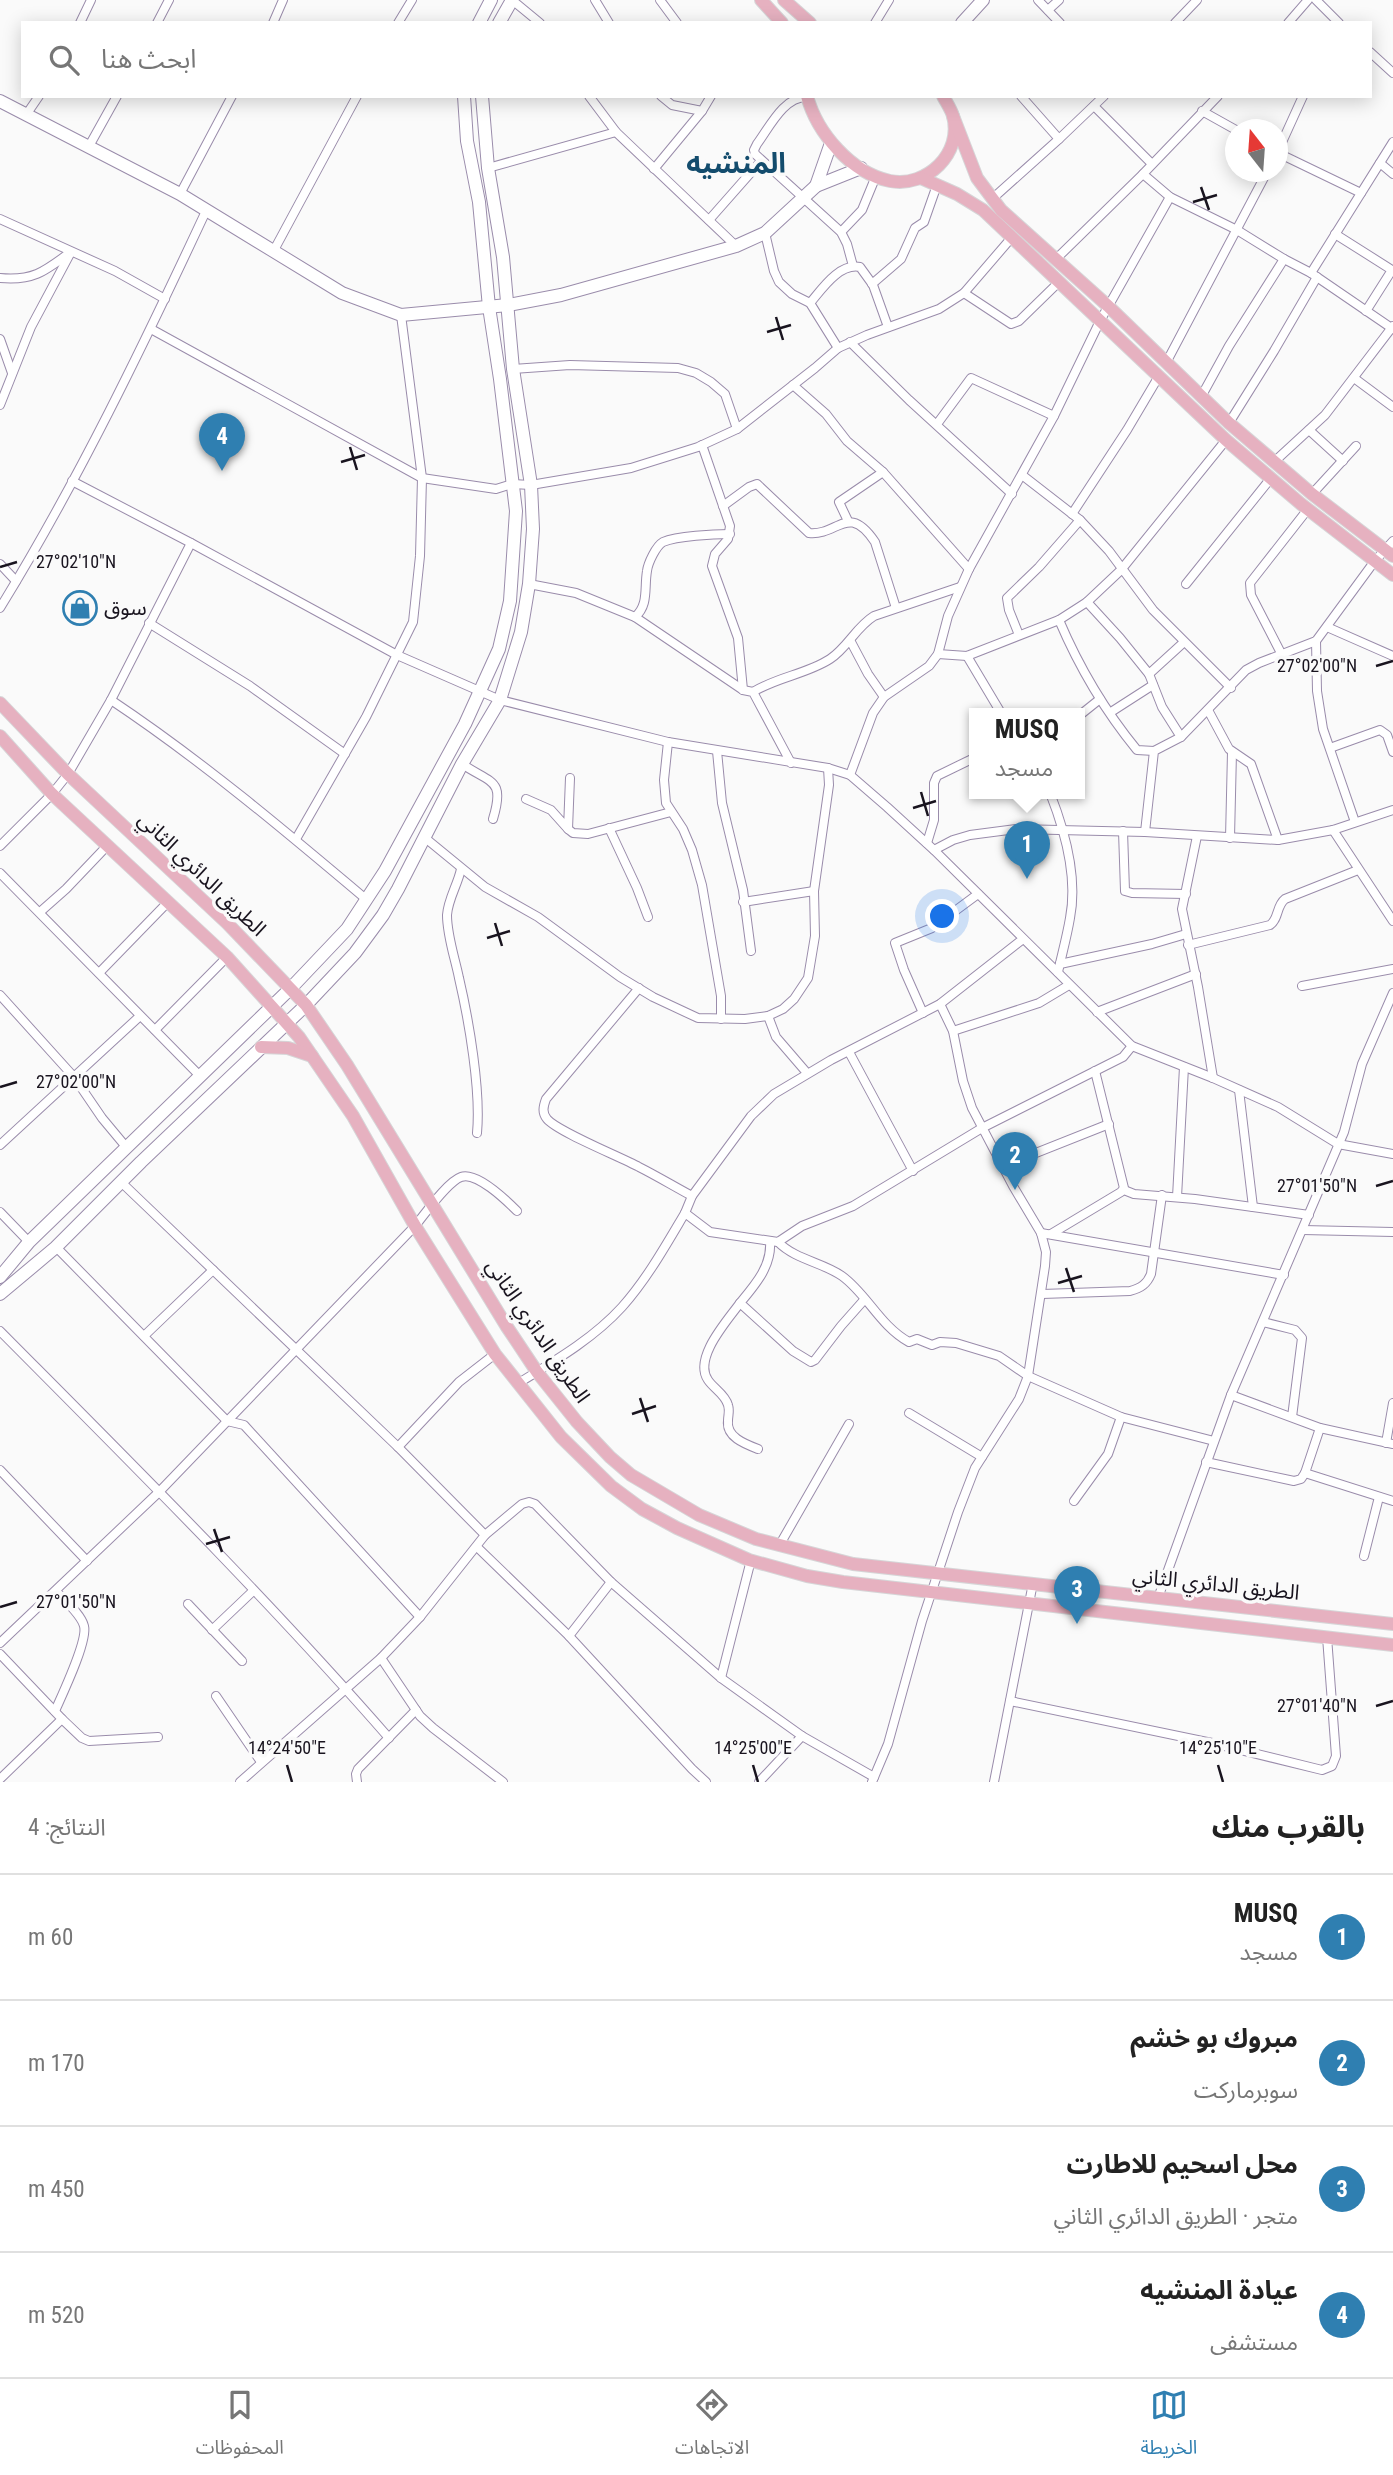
<!DOCTYPE html>
<html lang="ar">
<head>
<meta charset="utf-8">
<style>
  body { margin:0; font-family:"Roboto Condensed","Noto Sans Arabic",sans-serif; background:#f6f6f6; color:#222; direction:rtl }
  .compass { position:absolute; left:1225px; top:119px; width:63px; height:63px; border-radius:50%; background:#fff; box-shadow:0 4px 18px #0003; rotate:343deg }
  .you { position:absolute; left:943px; top:917px; width:24px; height:24px; margin:-18px; border:5px solid #fff; border-radius:50%; background:#1a73e8; box-shadow:0 0 0 10px #1a73e833 }
  .badge { display:grid; place-items:center; width:46px; height:46px; border-radius:50%; background:#2f7fb1; color:#fff; font-size:23px; font-weight:700 }
  .pin { position:absolute; translate:-50% -58px; filter:drop-shadow(0 2px 4px #0008) }
  .pin::after { content:''; position:absolute; top:37px; width:24px; height:21px; background:inherit; clip-path:polygon(0 0,100% 0,50% 100%) }
  .popup { position:absolute; left:969px; top:708px; width:116px; height:91px; box-sizing:border-box; display:grid; place-content:center; border-radius:0px; background:#fff; filter:drop-shadow(0 2px 5px #0005); font-size:23px; white-space:nowrap; color:#767676 }
  .popup b { font-size:26px; color:#222 }
  .popup::after { content:''; position:absolute; left:50%; top:100%; margin-left:-14px; border:14px solid transparent; border-top-color:#fff }
  .list { margin:0; padding:0; list-style:none }
  h2 { display:flex; justify-content:space-between; align-items:center; height:91px; margin:0; padding:0 28px; font-size:30px }
  h2 small { font-size:23px; font-weight:400; color:#767676 }
  .list li { display:grid; grid-template-columns:46px 1fr auto; gap:21px; align-items:center; box-sizing:border-box; height:126px; padding:0 28px; border-top:2px solid #e0e0e0 }
  .list b { display:block; font-size:26px; white-space:nowrap }
  .list p { margin:0; font-size:23px; white-space:nowrap; color:#767676 }
  .list em { font-size:23px; font-style:normal; color:#767676 }
  .icon { flex:none; width:38px; height:38px; fill:none; stroke:currentColor; stroke-width:2; stroke-linecap:round; stroke-linejoin:round }
  .map { position:relative; flex:none; width:1393px; height:1782px; overflow:hidden; direction:ltr }
  .search { position:absolute; background:#fff; box-shadow:0 4px 18px #0003; left:21px; right:21px; top:21px; height:77px; display:flex; align-items:center; gap:18px; box-sizing:border-box; padding:0 24px; border-radius:0px; color:#767676; font-size:26px }
  .sheet { height:595px; background:#fff }
  nav { display:flex; justify-content:space-around; align-items:center; box-sizing:border-box; height:98px; border-top:2px solid #e0e0e0; background:#fff; font-size:19px; color:#767676 }
  nav a { display:grid; justify-items:center; gap:4px }
  nav .on { color:#2f7fb1 }
  .map>svg:first-child { display:block }
</style>
</head>
<body>
<div class="map">
<svg width="1393" height="1782" viewBox="0 0 1393 1782">
  <rect width="100%" height="100%" fill="#fafafa"/>
  <g fill="none" stroke-linecap="round" stroke-linejoin="round">
    <g stroke="#9a8cab" stroke-width="10">
      <g id="street">
        <polyline points="512,0 540,23"/>
        <polyline points="595,0 609,23"/>
        <polyline points="660,0 677,23"/>
        <polyline points="1038,0 1060,23"/>
        <polyline points="1316,0 1339,23"/>
        <polyline points="1048,10 1059,0"/>
        <polyline points="80,23 91,0"/>
        <polyline points="157,23 169,0"/>
        <polyline points="273,23 283,0"/>
        <polyline points="398,23 412,0"/>
        <polyline points="875,23 889,0"/>
        <polyline points="1175,23 1197,0"/>
        <polyline points="1288,23 1308,0"/>
        <polyline points="1370,52 1393,73"/>
        <polyline points="589,96 616,132 736,246"/>
        <polyline points="661,96 672,105 702,111 711,96"/>
        <path d="M 807,97 C 784,96 769,128 757,144 L 754,150 L 755,154 L 841,232 L 847,244 L 853,266"/>
        <polyline points="1094,106 1152,164"/>
        <polyline points="1202,111 1236,130"/>
        <polyline points="26,115 39,96"/>
        <polyline points="1059,139 1104,96"/>
        <polyline points="88,148 117,96"/>
        <polyline points="1278,151 1303,96"/>
        <polyline points="1278,153 1361,193"/>
        <polyline points="1380,163 1393,174"/>
        <polyline points="488,168 616,132"/>
        <polyline points="654,169 702,111"/>
        <polyline points="1143,174 1170,197 1237,230 1284,259 1311,273 1393,329"/>
        <polyline points="180,194 232,96"/>
        <polyline points="992,199 1059,139 1021,96"/>
        <polyline points="0,219 115,271 165,299"/>
        <polyline points="709,220 761,161"/>
        <polyline points="841,232 862,210 876,176"/>
        <polyline points="765,233 774,271 779,282 792,294 810,303 838,348"/>
        <polyline points="1335,234 1392,270 1366,311"/>
        <polyline points="273,252 357,96"/>
        <polyline points="1055,260 1143,174 1218,96"/>
        <polyline points="1311,273 1393,142"/>
        <path d="M 0,278 C 32,281 44,272 68,254"/>
        <polyline points="872,284 901,259 915,228 924,222 937,185"/>
        <polyline points="964,293 1011,324 1019,321 1060,281"/>
        <path d="M 810,303 C 822,289 839,263 860,267 L 873,285 L 888,327"/>
        <polyline points="151,329 422,478 496,489 512,484 531,485 631,468 698,447 737,429 815,368 838,348 867,335 939,309 964,293 1013,236"/>
        <polyline points="0,339 12,373"/>
        <polyline points="850,342 909,400 1012,494"/>
        <polyline points="1166,363 1267,172"/>
        <polyline points="513,369 570,365 678,368 696,373 711,382 725,394 737,429"/>
        <polyline points="1354,378 1393,407"/>
        <polyline points="793,385 826,414 847,441 883,472 969,569"/>
        <polyline points="1201,397 1229,346 1284,259"/>
        <polyline points="0,405 31,327 71,252"/>
        <polyline points="1229,423 1274,351 1317,277"/>
        <polyline points="937,424 971,378 1054,416"/>
        <polyline points="1309,430 1343,461"/>
        <polyline points="702,445 730,526 728,539 715,554 712,566 738,638 743,690"/>
        <polyline points="1275,461 1325,415 1393,326"/>
        <polyline points="1022,475 1080,520 1109,551 1153,610 1231,688"/>
        <polyline points="72,481 191,543 397,655 500,700 668,742 828,768 850,775 887,807 934,850 1132,1046 1213,1078 1278,1107 1338,1144 1393,1154"/>
        <polyline points="1312,494 1356,446"/>
        <path d="M 723,506 L 749,487 L 757,484 L 809,533 C 838,536 848,502 875,542 L 896,608"/>
        <polyline points="1072,514 1127,430 1159,376"/>
        <polyline points="848,521 839,502 883,472"/>
        <polyline points="0,564 16,581"/>
        <polyline points="529,584 576,593 635,617 743,690 753,692 791,763"/>
        <polyline points="1186,584 1271,478"/>
        <polyline points="1087,602 1120,638 1149,674 1183,643"/>
        <path d="M 0,608 C 78,481 143,346 206,211"/>
        <path d="M 635,617 C 649,605 644,588 647,571 C 648,563 656,546 663,542 C 677,536 714,534 730,534"/>
        <path d="M 1059,620 C 1079,667 1105,711 1137,750 L 1154,751"/>
        <polyline points="149,623 250,686 345,754"/>
        <polyline points="1327,627 1393,656"/>
        <polyline points="1019,635 1009,610 1007,598 1039,567 1080,520"/>
        <polyline points="1316,641 1317,691 1323,729 1355,822"/>
        <polyline points="851,642 868,674 884,697"/>
        <polyline points="938,654 967,656 1059,620 1087,602 1121,570 1226,440"/>
        <polyline points="1282,655 1251,595 1250,583 1308,509"/>
        <polyline points="967,656 1001,713"/>
        <polyline points="1149,674 1162,707 1181,737"/>
        <path d="M 753,692 C 777,677 807,674 830,659 C 848,647 856,627 874,616 L 960,587"/>
        <path d="M 111,700 C 201,760 284,830 367,900"/>
        <polyline points="1208,710 1229,749 1251,764 1278,840"/>
        <polyline points="1111,712 1153,685"/>
        <polyline points="1080,715 1100,699"/>
        <polyline points="668,742 664,780 666,803 683,829 692,850 702,885 721,996 721,1019"/>
        <polyline points="1330,748 1380,730 1387,735 1393,752"/>
        <polyline points="717,751 722,803 743,890 751,951"/>
        <path d="M 462,764 C 492,784 505,779 493,819"/>
        <polyline points="850,775 873,713 884,697 929,666 938,654 948,616 969,569 1054,416 1100,321 1170,197"/>
        <path d="M 1050,793 C 1065,831 1078,877 1070,918 C 1067,936 1062,954 1058,972"/>
        <polyline points="526,799 551,810 568,829 570,778"/>
        <polyline points="609,828 637,888 648,917"/>
        <polyline points="568,829 573,833 588,834 671,812"/>
        <polyline points="1333,830 1393,921"/>
        <polyline points="1123,831 1125,891 1132,893 1186,894"/>
        <polyline points="1145,832 1154,751 1181,737 1246,670 1259,663 1316,641 1374,562 1393,541"/>
        <polyline points="1197,836 1182,909 1198,987 1213,1078"/>
        <polyline points="424,837 485,887 538,917 620,977 653,997 698,1018 745,1019 768,1016 783,1009 794,999 808,978 815,936 814,891 829,785 828,768"/>
        <polyline points="1230,838 1232,752"/>
        <polyline points="296,839 366,717 413,622 420,556 422,478 401,315"/>
        <polyline points="927,843 934,820 934,783 937,776 974,758"/>
        <polyline points="0,846 52,794 68,774 111,700 191,543"/>
        <polyline points="934,850 953,840 970,835 1016,829 1145,832 1278,840 1333,830 1393,810"/>
        <path d="M 461,869 C 458,884 448,899 447,915 C 447,936 455,958 459,978 C 469,1021 481,1091 477,1133"/>
        <polyline points="0,873 200,1076"/>
        <polyline points="743,902 814,891"/>
        <polyline points="40,912 66,889 107,846"/>
        <path d="M 1188,945 L 1270,925 C 1279,919 1276,906 1285,899 L 1358,870"/>
        <polyline points="1060,964 1152,944 1186,934"/>
        <polyline points="99,973 169,901"/>
        <polyline points="1302,986 1393,969"/>
        <path d="M 639,988 L 546,1099 C 543,1107 542,1113 547,1119 C 558,1132 621,1157 639,1167 C 657,1176 675,1187 692,1196"/>
        <polyline points="0,995 74,1077 102,1118 127,1148"/>
        <polyline points="1097,1012 1196,974"/>
        <polyline points="923,1013 904,970 895,943 932,928 978,894"/>
        <polyline points="768,1016 776,1037 807,1073"/>
        <polyline points="155,1030 227,957"/>
        <polyline points="953,1031 1039,1003 1069,985"/>
        <polyline points="849,1052 913,1171"/>
        <polyline points="1239,1090 1253,1207"/>
        <polyline points="0,1145 140,1016"/>
        <polyline points="1003,1166 1109,1124"/>
        <polyline points="121,1182 398,1447 485,1535 420,1617 381,1658 240,1782"/>
        <polyline points="1124,1190 1134,1194 1195,1199 1309,1215"/>
        <polyline points="1177,1197 1184,1067"/>
        <polyline points="0,1212 29,1242"/>
        <polyline points="685,1213 692,1196 751,1116 774,1094 831,1060 940,1004 1023,939"/>
        <polyline points="1303,1230 1393,1232"/>
        <polyline points="1041,1233 1284,1275"/>
        <polyline points="1051,1234 1121,1192 1124,1188 1095,1071"/>
        <path d="M 770,1241 C 772,1266 755,1285 740,1303 L 793,1351 L 811,1362 L 815,1360 L 841,1326 L 864,1300"/>
        <path d="M 778,1242 C 796,1260 822,1262 842,1276 C 867,1294 880,1326 909,1342 L 917,1339 L 932,1345 L 940,1342 L 956,1343 L 999,1356 L 1028,1376 L 1121,1417 L 1214,1441"/>
        <polyline points="56,1247 227,1421 244,1425 420,1617"/>
        <path d="M 1042,1294 L 1130,1291 C 1141,1288 1147,1284 1151,1274 L 1162,1195"/>
        <path d="M 740,1303 C 727,1321 693,1358 708,1380 C 714,1389 725,1394 728,1405 C 730,1411 728,1415 728,1421 C 726,1437 745,1444 758,1449"/>
        <polyline points="1263,1322 1295,1330 1302,1338 1292,1417"/>
        <path d="M 0,1331 C 132,1464 266,1597 389,1738"/>
        <polyline points="144,1336 213,1270"/>
        <path d="M 517,1384 C 553,1362 593,1339 622,1307 C 647,1279 666,1245 685,1213 L 710,1232 L 778,1242 L 802,1226 L 853,1206 L 982,1128 L 1123,1057 L 1132,1046"/>
        <polyline points="1231,1395 1320,1428 1393,1444"/>
        <polyline points="909,1413 982,1457"/>
        <polyline points="1320,1428 1305,1473 1393,1501"/>
        <polyline points="1386,1443 1393,1403"/>
        <polyline points="398,1447 459,1382 495,1354"/>
        <polyline points="1206,1462 1294,1481 1301,1479 1305,1473"/>
        <polyline points="0,1470 87,1561"/>
        <polyline points="1074,1501 1108,1454 1121,1417"/>
        <polyline points="485,1535 522,1504 529,1502 535,1504 611,1582 721,1678 802,1736 874,1777"/>
        <polyline points="779,1546 849,1424"/>
        <polyline points="477,1547 569,1636 692,1769 706,1782"/>
        <polyline points="1364,1556 1379,1497"/>
        <polyline points="1158,1598 1231,1395 1344,1132 1362,1064 1393,993"/>
        <polyline points="188,1604 242,1661"/>
        <polyline points="212,1630 253,1591"/>
        <polyline points="569,1636 611,1582"/>
        <path d="M 0,1643 L 159,1492 L 415,1226 C 425,1214 447,1182 461,1177 C 476,1171 506,1200 517,1211"/>
        <polyline points="0,1654 62,1719 0,1779"/>
        <polyline points="381,1658 420,1716 433,1728 503,1782"/>
        <polyline points="721,1678 751,1560"/>
        <polyline points="216,1696 261,1762"/>
        <polyline points="1010,1701 1212,1743 1322,1770 1332,1766 1336,1756 1327,1637"/>
        <path d="M 55,1711 C 62,1695 88,1641 84,1626 C 81,1614 64,1600 56,1591"/>
        <polyline points="62,1719 82,1738 89,1741 158,1737"/>
        <polyline points="357,1782 356,1774 358,1769 416,1710"/>
        <polyline points="759,1782 802,1736"/>
        <polyline points="872,1782 888,1744 922,1621 958,1512 975,1468 1019,1399 1028,1376 1045,1266 1046,1252 1041,1233 1013,1186 972,1108 963,1081 953,1031 940,1004"/>
        <polyline points="994,1782 1033,1583"/>
      </g>
    </g>
    <g stroke="#9a8cab" stroke-width="14">
      <g id="secondary">
        <polyline points="479,23 491,0"/>
        <polyline points="499,23 512,0"/>
        <polyline points="962,23 983,0"/>
        <polyline points="0,101 180,194 342,293 401,315 508,305 561,295 736,246 765,233 816,186 861,168"/>
        <polyline points="816,186 831,143"/>
        <polyline points="0,1277 29,1242 291,988 347,929 385,871 465,724 499,649 510,601 516,511 500,379 489,307 479,202 467,141 464,96"/>
        <polyline points="0,1294 56,1247 141,1162 306,1005 355,953 383,915 398,889 462,764 500,700 521,632 529,584 533,529 531,485 513,369 503,257 488,168 482,96"/>
      </g>
    </g>
    <g stroke="#d6d5d7" stroke-width="14">
      <g id="primary">
        <polyline points="761,0 782,23"/>
        <polyline points="784,0 810,23"/>
        <path d="M 807,96 C 817,133 851,173 890,181 C 927,188 963,153 953,116 C 951,109 946,102 943,96"/>
        <polyline points="953,116 977,178 1001,210 1108,306 1229,423 1312,494 1393,556"/>
        <polyline points="921,178 957,194 983,210 1226,440 1301,504 1393,575"/>
        <polyline points="0,703 68,774 227,923 306,1005 347,1065 507,1327 537,1372 577,1422 610,1457 631,1475 699,1515 756,1539 853,1564 1393,1624"/>
        <polyline points="0,736 52,794 227,957 299,1037 353,1116 415,1226 495,1354 561,1437 611,1486 642,1509 677,1528 749,1560 807,1576 843,1582 1393,1645"/>
        <polyline points="261,1047 288,1048 312,1056"/>
      </g>
    </g>
    <use href="#street" stroke="#fff" stroke-width="8"/>
    <use href="#secondary" stroke="#fff" stroke-width="12"/>
    <use href="#primary" stroke="#e6b1c0" stroke-width="12"/>
  </g>
  <path fill="none" stroke="#19141f" stroke-width="2.5" d="M 1201,187 L 1209,210M 1193,202 L 1217,195M 776,317 L 783,340M 767,332 L 791,325M 350,447 L 357,470M 341,462 L 365,455M 0,567 L 17,562M 1376,666 L 1393,661M 921,792 L 928,816M 913,808 L 936,801M 495,923 L 502,946M 487,938 L 510,931M 0,1087 L 17,1082M 1376,1186 L 1393,1181M 1066,1268 L 1074,1292M 1058,1283 L 1082,1276M 640,1398 L 648,1422M 632,1414 L 656,1406M 214,1529 L 222,1552M 206,1544 L 230,1537M 0,1607 L 17,1602M 1376,1706 L 1393,1701M 287,1765 L 292,1782M 753,1765 L 758,1782M 1218,1765 L 1223,1782"/>
  <defs>
    <g id="shop-ring" transform="scale(1.75)"><circle r="9.5" fill="#fafafa" stroke="#2f7fb1" stroke-width="1.5"/><path d="M-5-2.5h2.3a2.7 3.5 0 0 1 5.4 0H5L5.5 6h-11ZM-1.5-2.5h3a1.5 2.3 0 0 0-3 0Z" fill="#2f7fb1"/></g>
  </defs>
  <g fill-rule="evenodd">
    <use href="#shop-ring" x="80" y="608"/>
  </g>
  <g text-anchor="middle" dominant-baseline="central" stroke-width="7" stroke-linejoin="round" paint-order="stroke">
    <g font-size="21" fill="#19141f" stroke="#fafafa" text-anchor="start">
      <text x="104" y="608">سوق</text>
    </g>
    <g font-size="21" fill="#19141f" stroke="#fafafa">
      <text transform="translate(202 874) rotate(44)">الطريق الدائري الثاني</text>
      <text transform="translate(538 1331) rotate(56)">الطريق الدائري الثاني</text>
      <text transform="translate(1216 1584) rotate(6)">الطريق الدائري الثاني</text>
    </g>
    <g font-size="28" font-weight="bold" fill="#134c6d" stroke="#fafafa">
      <text x="736" y="163">المنشيه</text>
    </g>
  </g>
  <g font-size="18" text-anchor="middle" fill="#19141f" stroke="#fafafa" stroke-width="7" stroke-linejoin="round" paint-order="stroke">
    <text x="76" y="568">27°02'10"N</text>
    <text x="1317" y="672">27°02'00"N</text>
    <text x="76" y="1088">27°02'00"N</text>
    <text x="1317" y="1192">27°01'50"N</text>
    <text x="76" y="1608">27°01'50"N</text>
    <text x="1317" y="1712">27°01'40"N</text>
    <text x="287" y="1754">14°24'50"E</text>
    <text x="753" y="1754">14°25'00"E</text>
    <text x="1218" y="1754">14°25'10"E</text>
  </g>
</svg>
<svg class="compass" viewBox="-18 -18 36 36"><path d="M0-13l5 13h-10z" fill="#e53935"/><path d="M0 13l5-13h-10z" fill="#767676"/></svg>
<div class="you"></div>
<div class="pin badge" style="left:1027px;top:879px">1</div>
<div class="popup"><b>MUSQ</b>مسجد</div>
<div class="pin badge" style="left:1015px;top:1190px">2</div>
<div class="pin badge" style="left:1077px;top:1624px">3</div>
<div class="pin badge" style="left:222px;top:471px">4</div>
<div class="search"><svg class="icon" aria-label="search" viewBox="0 0 24 24"><circle cx="10" cy="10" r="6"/><path d="M15 15l6 6"/></svg>ابحث هنا</div>
</div>
<section class="sheet">
<h2>بالقرب منك<small>النتائج: 4</small></h2>
<ul class="list">
<li><span class="badge">1</span><div><b>MUSQ</b><p>مسجد</p></div><em>60 m</em></li>
<li><span class="badge">2</span><div><b>مبروك بو خشم</b><p>سوبرماركت</p></div><em>170 m</em></li>
<li><span class="badge">3</span><div><b>محل اسحيم للاطارت</b><p>متجر · الطريق الدائري الثاني</p></div><em>450 m</em></li>
<li><span class="badge">4</span><div><b>عيادة المنشيه</b><p>مستشفى</p></div><em>520 m</em></li>
</ul>
</section>
<nav>
<a class="on"><svg class="icon" aria-label="map" viewBox="0 0 24 24"><path d="M3 6l6-2 6 2 6-2v14l-6 2-6-2-6 2zM9 4v14M15 6v14"/></svg>الخريطة</a>
<a><svg class="icon" aria-label="directions" viewBox="0 0 24 24"><path d="M12 3l9 9-9 9-9-9zM9 14v-3h6M13 9l2 2-2 2"/></svg>الاتجاهات</a>
<a><svg class="icon" aria-label="saved" viewBox="0 0 24 24"><path d="M7 4h10v16l-5-4-5 4z"/></svg>المحفوظات</a>
</nav>
</body>
</html>
